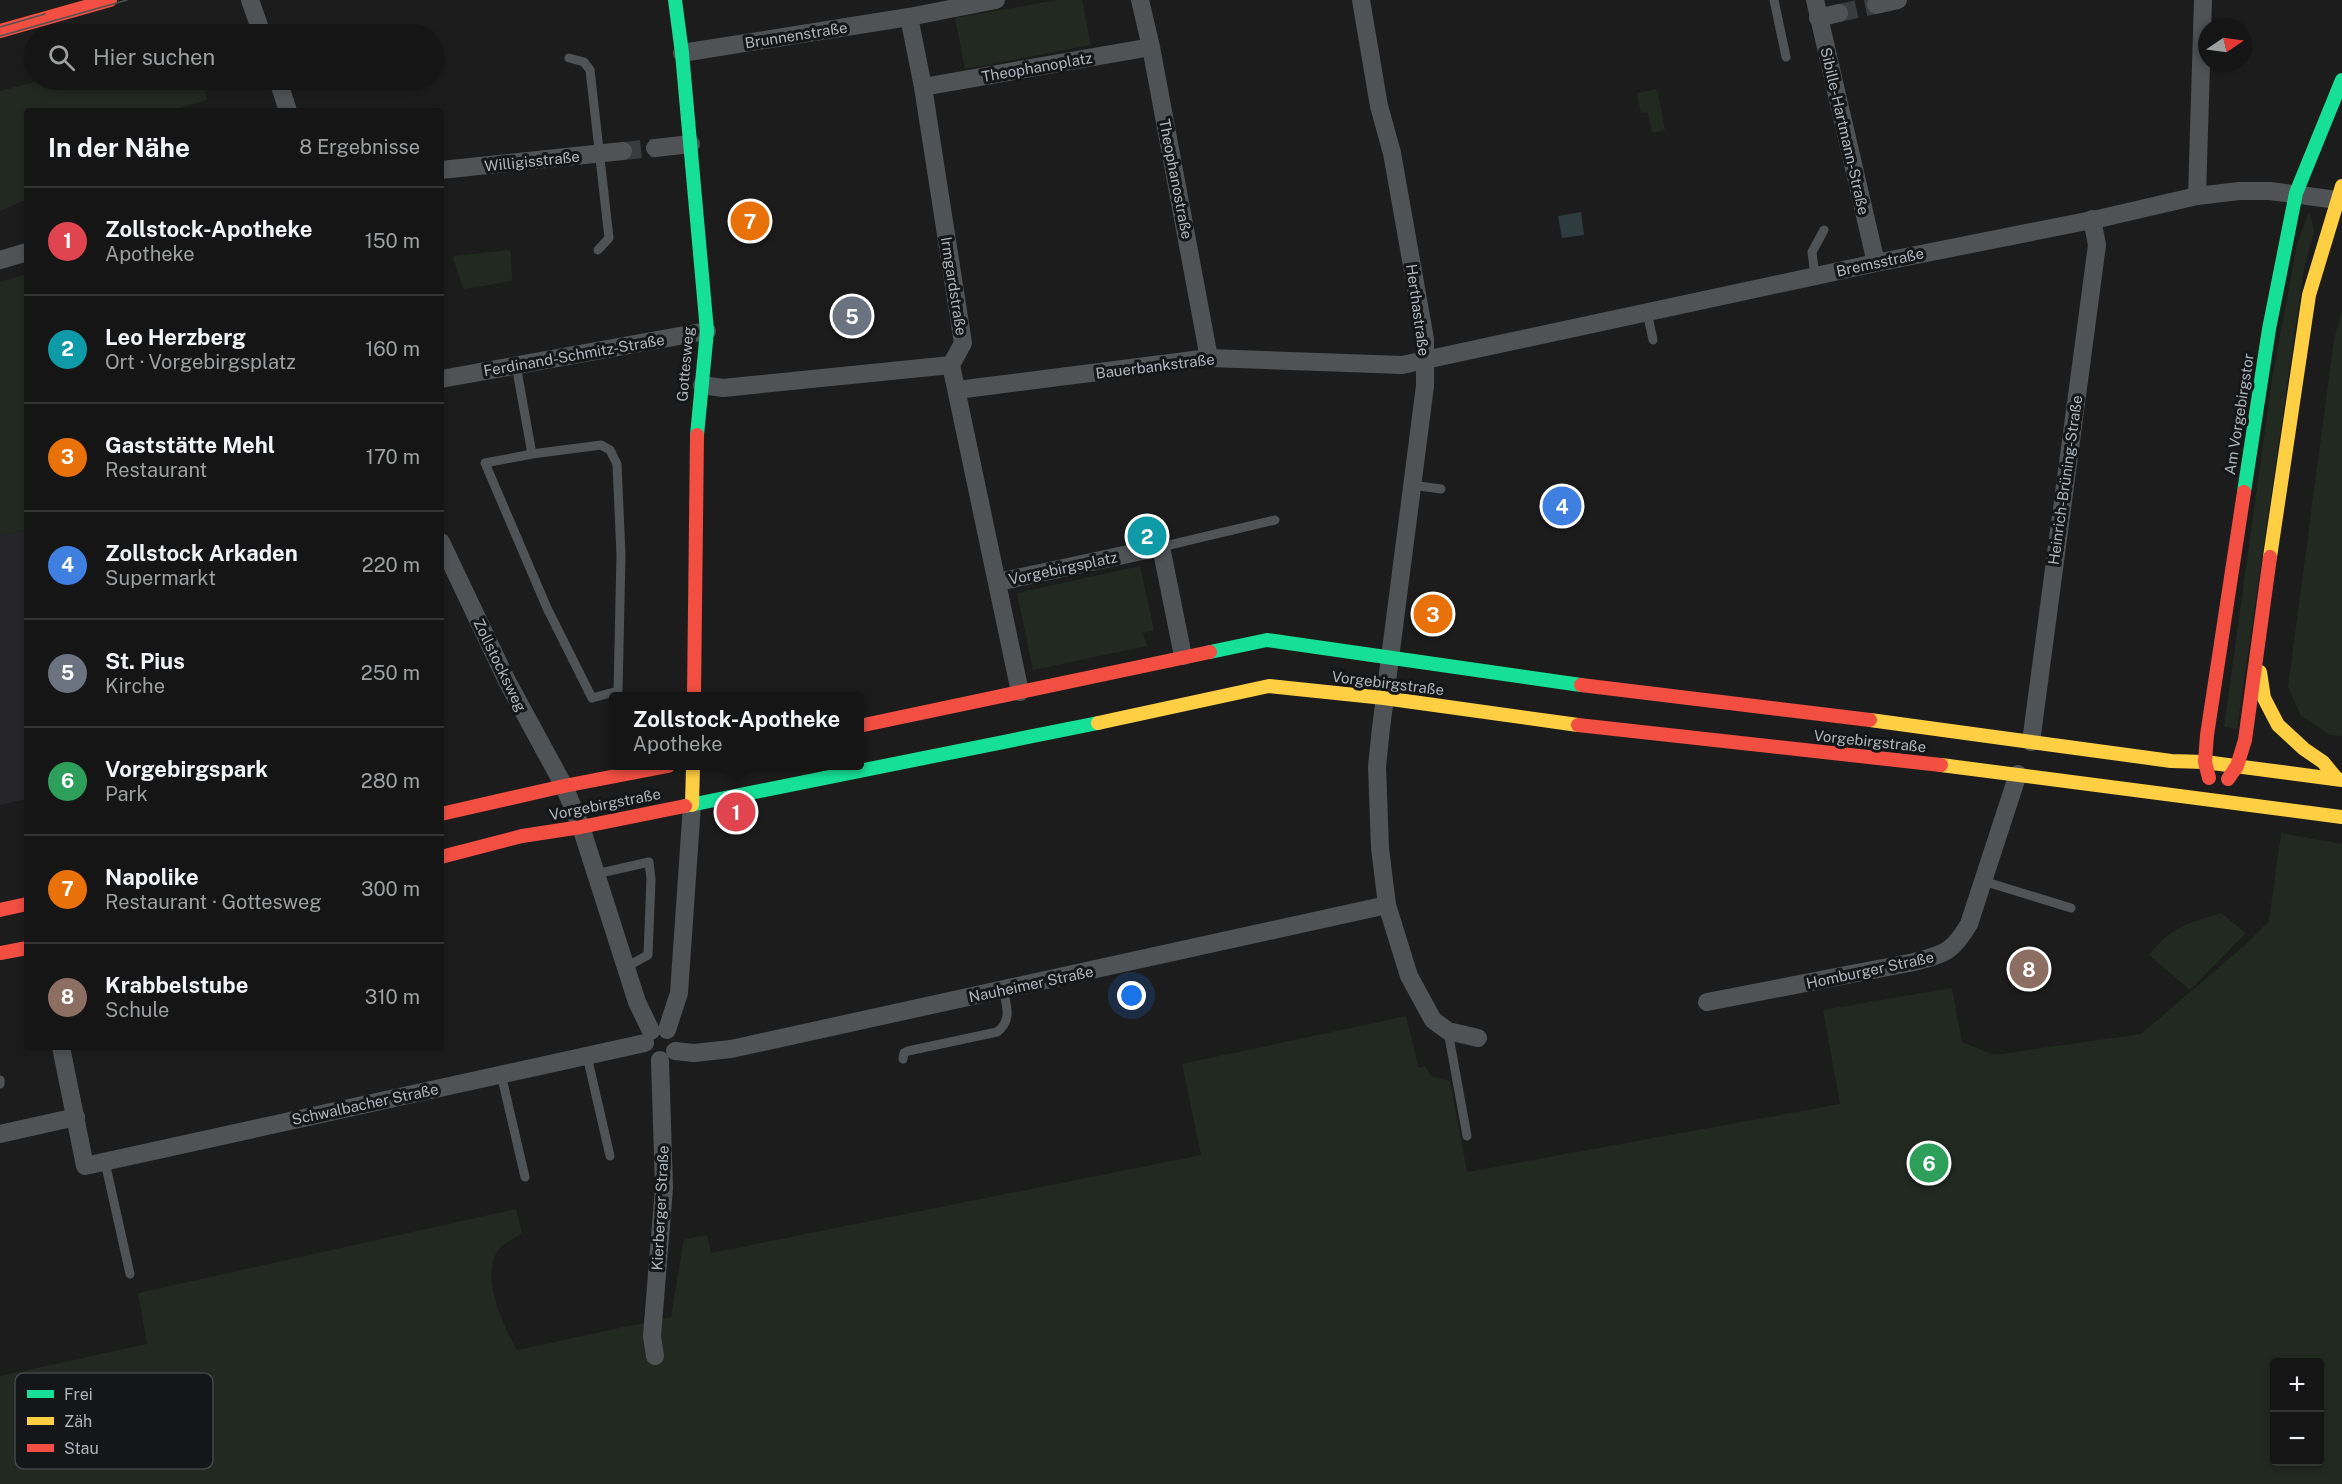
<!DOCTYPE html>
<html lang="de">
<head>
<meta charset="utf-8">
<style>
  body { margin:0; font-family:"Public Sans",sans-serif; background:#1e1e1e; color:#f1f3f6 }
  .controls { position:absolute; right:18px; bottom:18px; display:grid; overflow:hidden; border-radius:6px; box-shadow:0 3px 9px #0003 }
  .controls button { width:54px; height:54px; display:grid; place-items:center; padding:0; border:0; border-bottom:2px solid #343434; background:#151515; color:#f1f3f6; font:30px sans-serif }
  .compass { position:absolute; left:2198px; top:18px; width:54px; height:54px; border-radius:50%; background:#151515; box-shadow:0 3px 9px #0003; rotate:77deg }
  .you { position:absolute; left:1132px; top:996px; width:21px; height:21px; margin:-15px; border:4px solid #fff; border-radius:50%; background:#1a73e8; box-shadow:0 0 0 9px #1a73e833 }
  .badge { display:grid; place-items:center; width:39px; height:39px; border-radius:50%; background:#7a8084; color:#fff; font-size:20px; font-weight:700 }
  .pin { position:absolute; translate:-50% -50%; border:3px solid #fff; box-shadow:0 2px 6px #0006 }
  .popup { position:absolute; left:609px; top:692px; width:255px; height:78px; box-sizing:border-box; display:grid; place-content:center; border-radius:6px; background:#151515; filter:drop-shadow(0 2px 4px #0005); font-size:20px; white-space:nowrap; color:#9d9fa0 }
  .popup b { font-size:22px; color:#f1f3f6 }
  .popup::after { content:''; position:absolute; left:50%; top:100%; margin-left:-12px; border:12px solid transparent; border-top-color:#151515 }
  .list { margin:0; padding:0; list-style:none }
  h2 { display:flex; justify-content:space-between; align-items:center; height:78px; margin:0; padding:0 24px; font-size:26px }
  h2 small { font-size:20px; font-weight:400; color:#9d9fa0 }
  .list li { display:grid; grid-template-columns:39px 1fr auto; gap:18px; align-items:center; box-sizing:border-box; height:108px; padding:0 24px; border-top:2px solid #343434 }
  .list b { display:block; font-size:22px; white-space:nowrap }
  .list p { margin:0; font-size:20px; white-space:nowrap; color:#9d9fa0 }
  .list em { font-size:20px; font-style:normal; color:#9d9fa0 }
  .icon { flex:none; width:33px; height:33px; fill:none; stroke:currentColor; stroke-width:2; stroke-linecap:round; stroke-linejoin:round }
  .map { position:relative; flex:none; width:2342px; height:1484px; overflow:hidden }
  .search { position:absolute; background:#151515; box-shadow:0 3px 9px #0003; left:24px; top:24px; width:420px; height:66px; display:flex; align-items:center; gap:15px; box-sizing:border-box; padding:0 21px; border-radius:33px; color:#9d9fa0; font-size:22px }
  .panel { position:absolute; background:#151515; box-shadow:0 3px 9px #0003; left:24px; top:108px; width:420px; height:942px; border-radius:6px }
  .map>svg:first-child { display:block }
</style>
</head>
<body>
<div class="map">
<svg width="2342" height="1484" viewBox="0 0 2342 1484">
  <rect width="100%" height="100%" fill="#1c1c1c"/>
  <polygon fill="#262628" points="27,530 27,799 0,805 0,535"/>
  <g fill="#222921" fill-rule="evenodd">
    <polygon points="1057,0 1082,0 1091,45 965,69 955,18"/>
    <polygon points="42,80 223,80 224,84 205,91 207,100 170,111 27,111 27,199 0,211 0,91"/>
    <polygon points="1657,89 1665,130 1652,133 1648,112 1641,113 1637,93"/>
    <polygon points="2310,213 2314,231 2304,269 2237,729 2224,727 2272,379 2297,245 2308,214"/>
    <polygon points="509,250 511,252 512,281 465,289 463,288 453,258 455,256"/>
    <polygon points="27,274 27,530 0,535 0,282"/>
    <polygon points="2342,311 2342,736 2330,735 2301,716 2288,687 2334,340"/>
    <polygon points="1140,566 1154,630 1143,633 1147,646 1033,670 1017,593"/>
    <path d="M 2281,833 L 2342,844 L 2342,1484 L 0,1484 L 0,1376 L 147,1344 L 138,1293 L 516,1209 L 522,1233 C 515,1238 504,1243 499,1249 C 479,1276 503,1325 517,1350 L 671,1317 L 684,1239 L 707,1235 L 711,1253 L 1201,1155 L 1182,1064 L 1406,1016 L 1418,1066 L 1419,1068 L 1425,1066 L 1431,1076 L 1450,1081 L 1467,1172 L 1840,1104 L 1823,1010 L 1952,988 L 1962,1042 L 1994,1055 L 2141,1034 L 2245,945 L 2269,921 ZM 2274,1362 L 2320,1362 L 2320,1462 L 2274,1462 Z"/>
    <path d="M 2221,913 L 2246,933 L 2190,990 L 2149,955 C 2172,926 2187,924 2221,913 Z"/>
  </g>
  <polygon fill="#2e3c3f" points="1581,212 1584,235 1562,238 1558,216"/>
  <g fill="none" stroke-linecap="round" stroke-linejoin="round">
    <g stroke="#393b3c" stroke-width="18" stroke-dasharray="18 9" stroke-linecap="butt">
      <polyline points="1839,13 1876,5"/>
      <polyline points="623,151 655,148"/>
    </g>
    <g stroke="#4f5355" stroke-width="9">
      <polyline points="1774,0 1786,57"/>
      <polyline points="569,58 584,62 590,70 609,238 598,250"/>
      <polyline points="1815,276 1812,252 1824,230"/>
      <polyline points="1647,312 1653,340"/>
      <polyline points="516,365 532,454 601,445 610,450 617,464 621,555 618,691 592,698 547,608 485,463 532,454"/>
      <polyline points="1412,485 1441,489"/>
      <polyline points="1161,547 1275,520"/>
      <polyline points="596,874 649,862 651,879 648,955 626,967"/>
      <polyline points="1983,881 2071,908"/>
      <polyline points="1448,1031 1467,1136"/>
      <polyline points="587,1056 610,1156"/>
      <path d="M 903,1059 L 904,1053 L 908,1051 L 997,1032 C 1012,1021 1007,1006 1003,990"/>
      <polyline points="501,1074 525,1177"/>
      <polyline points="0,1080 0,1084"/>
      <polyline points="105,1162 130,1274"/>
    </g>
    <g stroke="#4f5355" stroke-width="18">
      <polyline points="250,0 262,34"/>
      <polyline points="1140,0 1151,47 1209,358"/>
      <polyline points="1361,0 1379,106 1392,153 1425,339 1425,386 1381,728 1377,767 1380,848 1387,905 1409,976 1433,1020 1448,1031 1478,1038"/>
      <polyline points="1815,0 1876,263"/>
      <polyline points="1876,5 1898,0"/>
      <polyline points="909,17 923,87 963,343 951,365 1020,692"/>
      <polyline points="1818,18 1839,13"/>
      <polyline points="682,53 909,17 996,0"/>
      <polyline points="278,80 288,111"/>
      <polyline points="923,87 1151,47"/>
      <polyline points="655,148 691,144"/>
      <polyline points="441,170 623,151"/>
      <polyline points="2197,196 2203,0"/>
      <polyline points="0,260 27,252"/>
      <polyline points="441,379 707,331"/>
      <polyline points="702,385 723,388 951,365"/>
      <polyline points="957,390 1209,358 1402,365 1876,263 2102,218 2197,196 2239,191 2270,191 2337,200"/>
      <polyline points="441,542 507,681 564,786 581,827 637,1002 651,1031"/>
      <polyline points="998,582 1161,547 1183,656"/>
      <polyline points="2031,742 2097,245 2092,219"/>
      <path d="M 1707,1002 L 1914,962 C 1944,954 1952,953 1969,924 L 2018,774"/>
      <polyline points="667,1030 679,993 692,805"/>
      <polyline points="61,1047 85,1166 645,1043"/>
      <polyline points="675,1051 694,1053 731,1049 1387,905"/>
      <polyline points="0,1134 76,1117"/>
      <polyline points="655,1356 652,1336 664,1188 660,1060"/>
    </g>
    <g stroke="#16e098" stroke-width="14">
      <polyline points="675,0 682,53 707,331 697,435"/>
      <polyline points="2244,492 2269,329 2296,193 2342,80"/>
      <polyline points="1210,652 1267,640 1581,685"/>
      <polyline points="685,806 1098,723"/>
    </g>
    <g stroke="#ffcf43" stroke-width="14">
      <polyline points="2270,557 2309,295 2342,186"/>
      <polyline points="2260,672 2264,698 2278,725 2304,749 2323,762 2337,779"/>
      <polyline points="1870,720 2171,761 2205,762 2342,780"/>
      <polyline points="1098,723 1269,686 1384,698 1578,725"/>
      <polyline points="1941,765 2342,817"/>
      <polyline points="692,805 693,766"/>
    </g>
    <g stroke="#f24e42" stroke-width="14">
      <polyline points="0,31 110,0"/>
      <polyline points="1581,685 1870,720"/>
      <polyline points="694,696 697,435"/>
      <polyline points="1578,725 1941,765"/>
      <polyline points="859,726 1210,652"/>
      <polyline points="2209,778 2205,762 2207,735 2244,492"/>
      <polyline points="2228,779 2237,766 2245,740 2270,557"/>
      <polyline points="441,814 564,786 668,766"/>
      <polyline points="441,857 522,836 581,827 685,806"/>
      <polyline points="0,910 27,904"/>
      <polyline points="0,953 27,948"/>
    </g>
    <g stroke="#505353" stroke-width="1.5">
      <polyline points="0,27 45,14"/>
      <polyline points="0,36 127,0"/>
    </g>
  </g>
  <g text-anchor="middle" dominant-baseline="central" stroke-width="6" stroke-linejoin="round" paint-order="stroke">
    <g font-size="15" fill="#adb6bc" stroke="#151618">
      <text transform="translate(796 35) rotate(-9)">Brunnenstraße</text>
      <text transform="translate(1037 67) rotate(-10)">Theophanoplatz</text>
      <text transform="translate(1845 131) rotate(77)">Sibille-Hartmann-Straße</text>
      <text transform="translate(532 161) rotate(-6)">Willigisstraße</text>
      <text transform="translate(1176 179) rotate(79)">Theophanostraße</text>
      <text transform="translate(1880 262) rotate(-12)">Bremsstraße</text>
      <text transform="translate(954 286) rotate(81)">Irmgardstraße</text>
      <text transform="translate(1418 310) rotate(82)">Herthastraße</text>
      <text transform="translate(574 355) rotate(-10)">Ferdinand-Schmitz-Straße</text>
      <text transform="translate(685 364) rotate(-85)">Gottesweg</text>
      <text transform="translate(1155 366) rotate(-7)">Bauerbankstraße</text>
      <text transform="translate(2239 414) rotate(-81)">Am Vorgebirgstor</text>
      <text transform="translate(2065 480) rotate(-82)">Heinrich-Brüning-Straße</text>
      <text transform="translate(1063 568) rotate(-12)">Vorgebirgsplatz</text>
      <text transform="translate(500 665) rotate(64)">Zollstocksweg</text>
      <text transform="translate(1388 683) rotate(7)">Vorgebirgstraße</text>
      <text transform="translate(1870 741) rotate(6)">Vorgebirgstraße</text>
      <text transform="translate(605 804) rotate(-11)">Vorgebirgstraße</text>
      <text transform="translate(1870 970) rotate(-12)">Homburger Straße</text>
      <text transform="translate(1031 984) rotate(-12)">Nauheimer Straße</text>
      <text transform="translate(365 1104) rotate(-12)">Schwalbacher Straße</text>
      <text transform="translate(660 1208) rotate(-87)">Kierberger Straße</text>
    </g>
  </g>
  <rect x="15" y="1373" width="198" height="96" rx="9" fill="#151618" stroke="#434649" stroke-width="1.5"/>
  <rect x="27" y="1390" width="27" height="8" fill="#16e098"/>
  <rect x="27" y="1417" width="27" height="8" fill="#ffcf43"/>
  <rect x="27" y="1444" width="27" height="8" fill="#f24e42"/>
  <g font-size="16" fill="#adb6bc">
    <text x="64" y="1400">Frei</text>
    <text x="64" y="1427">Zäh</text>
    <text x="64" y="1454">Stau</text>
  </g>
</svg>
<div class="controls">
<button>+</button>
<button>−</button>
</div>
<svg class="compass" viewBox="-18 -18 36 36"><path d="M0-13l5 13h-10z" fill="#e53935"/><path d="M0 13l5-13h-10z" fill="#9d9fa0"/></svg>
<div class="you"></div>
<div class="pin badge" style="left:736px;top:812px;background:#e0444e">1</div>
<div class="popup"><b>Zollstock-Apotheke</b>Apotheke</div>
<div class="pin badge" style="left:1147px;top:536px;background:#0f9aa8">2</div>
<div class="pin badge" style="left:1433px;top:614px;background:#e8710a">3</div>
<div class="pin badge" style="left:1562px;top:506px;background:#3f7fe0">4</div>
<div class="pin badge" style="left:852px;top:316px;background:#6b7280">5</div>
<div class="pin badge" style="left:1929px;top:1163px;background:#2e9e5b">6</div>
<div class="pin badge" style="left:750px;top:221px;background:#e8710a">7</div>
<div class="pin badge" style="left:2029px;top:969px;background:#8d6e63">8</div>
<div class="search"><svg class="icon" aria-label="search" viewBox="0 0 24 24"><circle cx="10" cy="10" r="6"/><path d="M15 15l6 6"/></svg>Hier suchen</div>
<section class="panel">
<h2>In der Nähe<small>8 Ergebnisse</small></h2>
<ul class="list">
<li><span class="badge" style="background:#e0444e">1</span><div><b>Zollstock-Apotheke</b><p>Apotheke</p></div><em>150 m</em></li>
<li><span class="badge" style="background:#0f9aa8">2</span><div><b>Leo Herzberg</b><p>Ort · Vorgebirgsplatz</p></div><em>160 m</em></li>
<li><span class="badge" style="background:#e8710a">3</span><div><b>Gaststätte Mehl</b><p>Restaurant</p></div><em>170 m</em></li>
<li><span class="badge" style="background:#3f7fe0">4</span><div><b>Zollstock Arkaden</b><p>Supermarkt</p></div><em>220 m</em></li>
<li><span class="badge" style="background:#6b7280">5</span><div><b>St. Pius</b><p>Kirche</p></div><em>250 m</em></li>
<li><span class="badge" style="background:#2e9e5b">6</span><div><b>Vorgebirgspark</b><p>Park</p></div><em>280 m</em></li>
<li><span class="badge" style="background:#e8710a">7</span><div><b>Napolike</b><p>Restaurant · Gottesweg</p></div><em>300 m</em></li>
<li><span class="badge" style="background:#8d6e63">8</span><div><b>Krabbelstube</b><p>Schule</p></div><em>310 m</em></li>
</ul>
</section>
</div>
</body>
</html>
